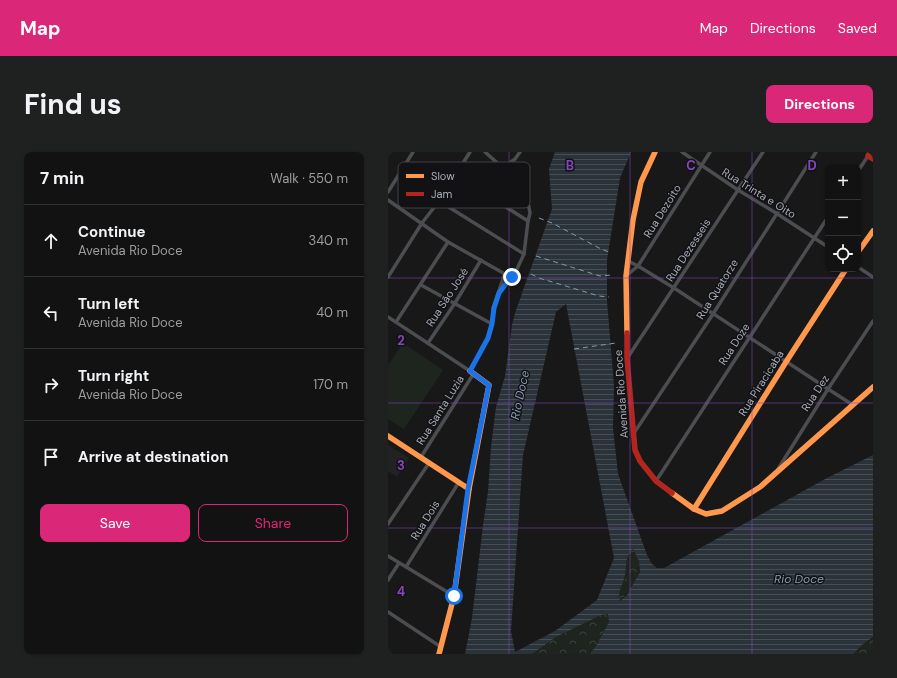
<!DOCTYPE html>
<html lang="en">
<head>
<meta charset="utf-8">
<style>
  body { margin:0; font-family:"DM Sans",sans-serif; background:#1f2020; color:#f1f3f6 }
  .controls { position:absolute; right:12px; top:12px; display:grid; overflow:hidden; border-radius:8px; box-shadow:0 1px 3px #0004 }
  .controls button { width:36px; height:36px; display:grid; place-items:center; padding:0; border:0; border-bottom:1px solid #313232; background:#121212; color:#f1f3f6; font:20px sans-serif }
  .stop { position:absolute; width:12px; height:12px; margin:-9px; border:3px solid #1a73e8; border-radius:50%; background:#fff }
  .stop.end { background:#1a73e8; border-color:#fff; box-shadow:0 1px 4px #0008 }
  .list { margin:0; padding:0; list-style:none }
  h2 { display:flex; justify-content:space-between; align-items:center; height:52px; margin:0; padding:0 16px; font-size:17px }
  h2 small { font-size:13px; font-weight:400; color:#9c9e9f }
  .list li { display:grid; grid-template-columns:26px 1fr auto; gap:12px; align-items:center; box-sizing:border-box; height:72px; padding:0 16px; border-top:1px solid #313232 }
  .list b { display:block; font-size:15px; white-space:nowrap }
  .list p { margin:0; font-size:13px; white-space:nowrap; color:#9c9e9f }
  .list em { font-size:13px; font-style:normal; color:#9c9e9f }
  .actions { display:flex; gap:8px; padding:12px 16px }
  .actions a { flex:1; padding:9px 0; border:1px solid #db2777; border-radius:8px; text-align:center; font-size:14px; color:#db2777 }
  .actions .main { background:#db2777; color:#fff }
  .icon { flex:none; width:22px; height:22px; fill:none; stroke:currentColor; stroke-width:2; stroke-linecap:round; stroke-linejoin:round }
  .map { position:relative; flex:none; width:485px; height:502px; overflow:hidden; border-radius:8px }
  header { display:flex; align-items:center; gap:24px; box-sizing:border-box; height:56px; padding:0 20px; background:#db2777; color:#fff }
  header strong { font-size:19px }
  nav { display:flex; gap:22px; margin-inline-start:auto; font-size:14px }
  .intro { display:flex; align-items:center; justify-content:space-between; box-sizing:border-box; height:96px; padding:0 24px }
  h1 { margin:0; font-size:28px }
  .button { padding:10px 18px; border-radius:8px; background:#db2777; color:#fff; font-size:14px; font-weight:700 }
  main { display:flex; gap:24px; padding:0 24px }
  aside { flex:1; background:#121212; border-radius:8px; box-shadow:0 1px 3px #0004 }
  .map>svg:first-child { display:block }
</style>
</head>
<body>
<header>
<strong>Map</strong>
<nav><a>Map</a><a>Directions</a><a>Saved</a></nav>
</header>
<div class="intro"><h1>Find us</h1><a class="button">Directions</a></div>
<main>
<aside>
<h2>7 min<small>Walk · 550 m</small></h2>
<ul class="list">
<li><svg class="icon" aria-label="ahead" viewBox="0 0 24 24"><path d="M12 20V5M6 11l6-6 6 6"/></svg><div><b>Continue</b><p>Avenida Rio Doce</p></div><em>340 m</em></li>
<li><svg class="icon" aria-label="left" viewBox="0 0 24 24"><path d="M17 20v-9H6M10 6l-5 5 5 5"/></svg><div><b>Turn left</b><p>Avenida Rio Doce</p></div><em>40 m</em></li>
<li><svg class="icon" aria-label="right" viewBox="0 0 24 24"><path d="M7 20v-9h11M14 6l5 5-5 5"/></svg><div><b>Turn right</b><p>Avenida Rio Doce</p></div><em>170 m</em></li>
<li><svg class="icon" aria-label="arrive" viewBox="0 0 24 24"><path d="M6 21V4h12l-3 4 3 4H6"/></svg><div><b>Arrive at destination</b></div></li>
</ul>
<div class="actions"><a class="main">Save</a><a>Share</a></div>
</aside>
<div class="map">
<svg width="485" height="502" viewBox="0 0 485 502">
  <defs>
    <pattern id="forest-crowns" width="20" height="18" patternUnits="userSpaceOnUse"><rect width="20" height="18" fill="#1e251e"/><path d="M2 6a3 3 0 1 1 6 0M12 15a3 3 0 1 1 6 0" fill="none" stroke="#3c423d"/></pattern>
    <pattern id="water-rules" width="6" height="5" patternUnits="userSpaceOnUse"><rect width="6" height="5" fill="#2b333a"/><path d="M0 2.5h6" fill="none" stroke="#474e54"/></pattern>
  </defs>
  <rect width="100%" height="100%" fill="#181818"/>
  <polygon fill="#222224" points="0,293 21,306 9,325 0,319"/>
  <polygon fill="#1e251e" points="15,191 55,218 16,277 0,267 0,213"/>
  <g fill="url(#forest-crowns)">
    <path d="M 245,397 C 246,401 250,405 251,409 C 255,422 242,440 232,449 L 231,440 L 237,426 L 238,412 L 241,401 Z"/>
    <polygon points="221,462 221,470 208,494 202,502 144,502 168,485 213,463"/>
    <polygon points="485,486 485,502 465,502 474,493"/>
  </g>
  <path fill="url(#water-rules)" fill-rule="evenodd" d="M 167,0 L 243,0 L 232,26 L 219,108 L 219,149 L 226,234 L 225,276 L 230,322 L 259,403 L 264,412 L 269,416 L 276,416 L 439,326 L 485,303 L 485,485 L 474,493 L 465,502 L 202,502 L 208,494 L 221,470 L 220,462 L 213,463 L 168,485 L 144,502 L 77,502 L 84,466 L 95,373 L 100,340 L 103,295 L 108,255 L 117,224 L 124,173 L 127,161 L 164,57 L 161,17 ZM 178,152 L 226,406 L 209,448 L 167,479 L 127,500 L 123,479 L 135,303 L 168,160 ZM 245,397 L 251,409 L 252,420 L 239,443 L 232,449 C 230,438 233,437 236,427 C 240,416 235,407 245,397 Z"/>
  <g fill="none" stroke-linecap="round" stroke-linejoin="round">
    <g stroke="#809db4" stroke-width="1" stroke-dasharray="5 4" stroke-linecap="butt">
      <polyline points="151,66 164,71 213,97 221,100"/>
      <polyline points="148,104 212,124 223,123"/>
      <polyline points="143,122 151,126 211,144 221,145"/>
      <polyline points="186,197 228,191"/>
    </g>
    <g stroke="#4c4d51" stroke-width="3.5">
      <polyline points="97,0 115,16 140,50 142,61 140,69 136,102 129,117 123,125"/>
      <polyline points="294,0 350,38 388,61 440,95"/>
      <polyline points="115,16 127,7 132,0"/>
      <polyline points="470,19 480,4"/>
      <polyline points="67,23 140,69"/>
      <polyline points="0,40 25,0"/>
      <polyline points="0,48 60,90 117,122"/>
      <polyline points="51,49 136,102"/>
      <polyline points="240,109 250,114 286,136 440,237 465,253"/>
      <polyline points="470,115 485,125"/>
      <polyline points="238,124 250,114 322,0"/>
      <polyline points="0,125 34,71 51,49 82,0"/>
      <polyline points="33,133 104,172"/>
      <polyline points="113,138 123,127 123,123 119,121 116,123 115,126 117,129 120,129"/>
      <polyline points="0,165 82,219 100,186 104,172 105,156 116,124"/>
      <polyline points="8,170 60,90"/>
      <polyline points="40,191 67,151 93,108"/>
      <polyline points="240,205 375,0"/>
      <polyline points="246,281 325,162 428,0"/>
      <polyline points="33,305 86,221"/>
      <polyline points="390,317 440,237 485,169"/>
      <polyline points="268,329 440,65"/>
      <polyline points="0,372 41,311"/>
      <polyline points="0,404 66,444"/>
      <polyline points="18,415 71,330"/>
      <polyline points="0,428 11,411"/>
      <polyline points="0,460 53,495"/>
    </g>
    <g stroke="#ff974d" stroke-width="5.5">
      <polyline points="470,100 485,79"/>
      <polyline points="239,181 238,124 245,68 253,30 267,0"/>
      <polyline points="0,284 81,337"/>
      <polyline points="284,341 306,357 318,362 334,359 372,335 485,235"/>
      <polyline points="306,357 398,210 458,117"/>
      <polyline points="51,502 66,444 81,337 101,233 82,219"/>
    </g>
    <g stroke="#b3261e" stroke-width="5.5">
      <polyline points="482,0 480,4 485,7"/>
      <polyline points="239,181 239,206 247,298 252,309 268,329 284,341"/>
    </g>
  </g>
  <g fill="none" stroke-linecap="round" stroke-linejoin="round">
    <polyline stroke="#1a73e8" stroke-width="5" points="66,444 80,337 101,233 82,219 100,186 104,172 106,156 111,141 120,129 123,128 124,125"/>
  </g>
  <path fill="none" stroke="#8446be" stroke-width="1" stroke-opacity="0.55" d="M 121,0 L 121,502M 242,0 L 242,502M 364,0 L 364,502M 0,126 L 485,126M 0,251 L 485,251M 0,376 L 485,376"/>
  <g text-anchor="middle" dominant-baseline="central" stroke-width="3" stroke-linejoin="round" paint-order="stroke">
    <g font-size="11" fill="#a9aeb9" stroke="#121214">
      <text transform="translate(371 41) rotate(32)">Rua Trinta e Oito</text>
      <text transform="translate(274 59) rotate(-58)">Rua Dezoito</text>
      <text transform="translate(300 98) rotate(-57)">Rua Dezesseis</text>
      <text transform="translate(329 137) rotate(-58)">Rua Quatorze</text>
      <text transform="translate(59 145) rotate(-57)">Rua São José</text>
      <text transform="translate(346 192) rotate(-57)">Rua Doze</text>
      <text transform="translate(373 231) rotate(-58)">Rua Piracicaba</text>
      <text transform="translate(427 241) rotate(-57)">Rua Dez</text>
      <text transform="translate(233 242) rotate(-94)">Avenida Rio Doce</text>
      <text transform="translate(52 258) rotate(-58)">Rua Santa Luzia</text>
      <text transform="translate(37 368) rotate(-58)">Rua Dois</text>
    </g>
    <g font-size="12" font-style="italic" fill="#809db4" stroke="#121214">
      <text transform="translate(132 243) rotate(-78)">Rio Doce</text>
      <text x="411" y="427">Rio Doce</text>
    </g>
  </g>
  <rect x="10" y="10" width="132" height="46" rx="6" fill="#121214" stroke="#3f4146" stroke-width="1"/>
  <rect x="18" y="22" width="18" height="4" fill="#ff974d"/>
  <rect x="18" y="40" width="18" height="4" fill="#b3261e"/>
  <g font-size="11" fill="#a9aeb9">
    <text x="43" y="28">Slow</text>
    <text x="43" y="46">Jam</text>
  </g>
  <g font-size="13" text-anchor="middle" font-weight="bold" fill="#8446be" stroke="#121214" stroke-width="3" stroke-linejoin="round" paint-order="stroke">
    <text x="182" y="18">B</text>
    <text x="303" y="18">C</text>
    <text x="424" y="18">D</text>
    <text x="13" y="193">2</text>
    <text x="13" y="318">3</text>
    <text x="13" y="444">4</text>
  </g>
</svg>
<div class="controls">
<button>+</button>
<button>−</button>
<button><svg class="icon" aria-label="locate" viewBox="0 0 24 24"><circle cx="12" cy="12" r="6"/><path d="M12 2v4M12 18v4M2 12h4M18 12h4"/></svg></button>
</div>
<div class="stop" style="left:66px;top:444px"></div>
<div class="stop end" style="left:124px;top:125px"></div>
</div>
</main>
</body>
</html>
